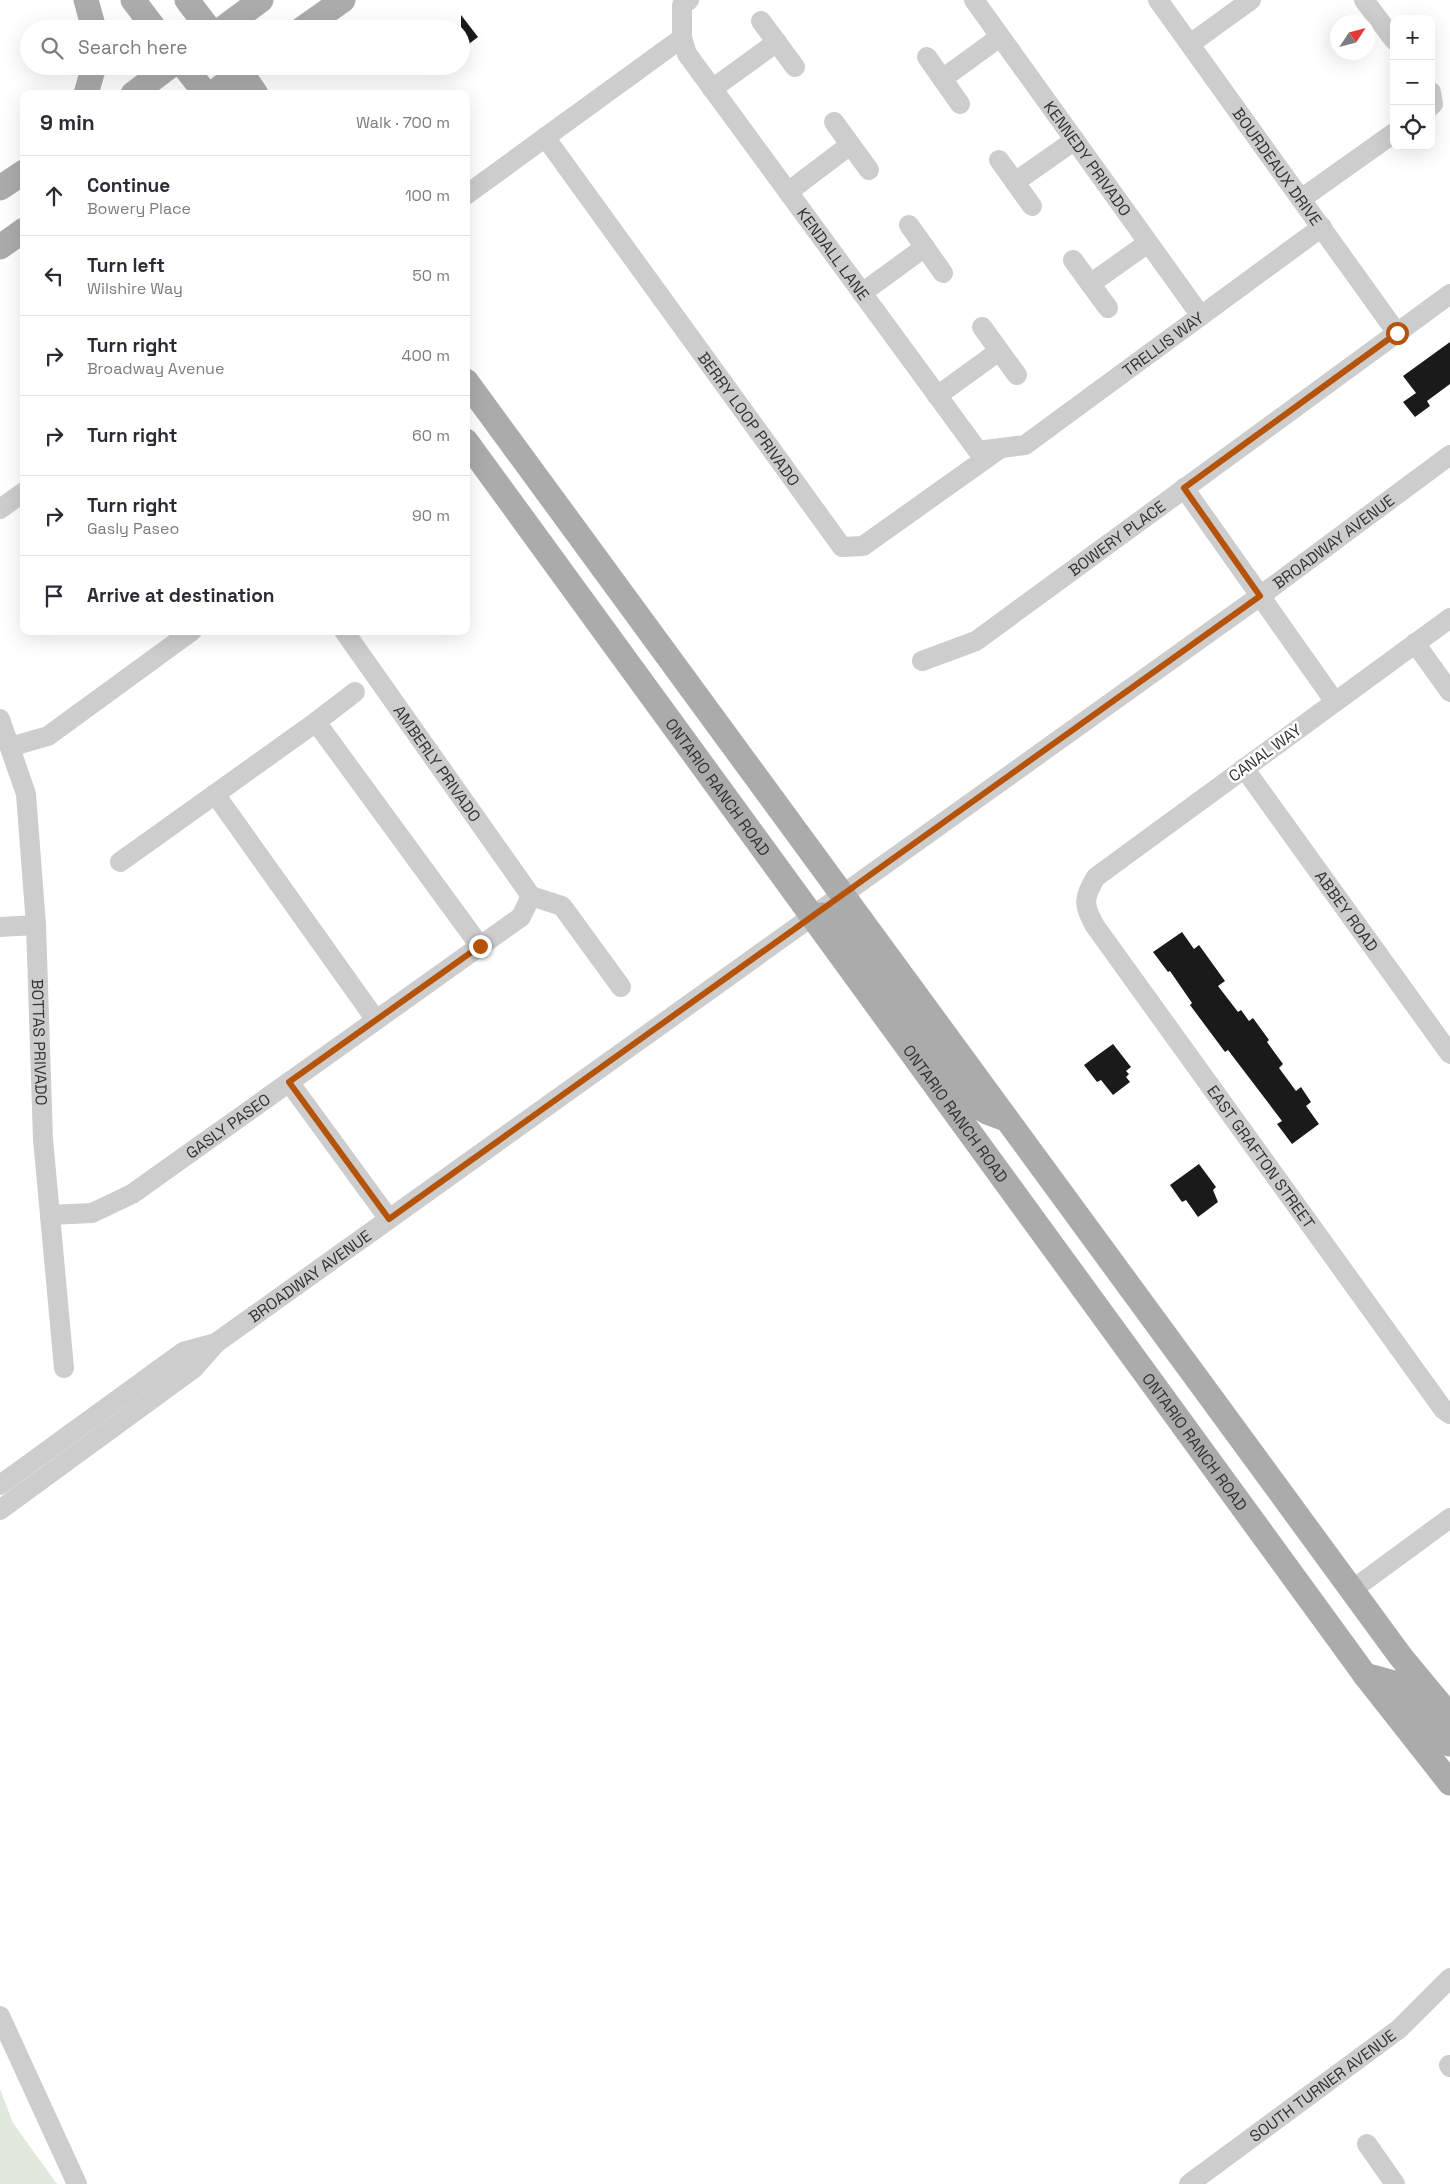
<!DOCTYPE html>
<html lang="en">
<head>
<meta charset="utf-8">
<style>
  body { margin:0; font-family:"Space Grotesk",sans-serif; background:#f7f7f7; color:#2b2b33 }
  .controls { position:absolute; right:15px; top:15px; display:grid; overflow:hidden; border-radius:10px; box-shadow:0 5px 20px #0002 }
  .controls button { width:45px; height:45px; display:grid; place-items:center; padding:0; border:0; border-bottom:1px solid #e1e1e2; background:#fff; color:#2b2b33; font:25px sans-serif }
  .compass { position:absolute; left:1330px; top:15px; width:45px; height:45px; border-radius:50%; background:#fff; box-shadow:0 5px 20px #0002; rotate:54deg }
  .stop { position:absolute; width:15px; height:15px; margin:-11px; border:4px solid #b45309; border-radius:50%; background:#fff }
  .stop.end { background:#b45309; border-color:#fff; box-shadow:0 1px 5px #0008 }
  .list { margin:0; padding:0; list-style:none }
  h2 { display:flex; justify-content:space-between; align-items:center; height:65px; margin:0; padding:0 20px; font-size:21px }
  h2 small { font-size:16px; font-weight:400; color:#7c7c81 }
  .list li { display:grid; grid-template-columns:32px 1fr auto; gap:15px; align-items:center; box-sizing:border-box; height:80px; padding:0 20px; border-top:1px solid #e1e1e2 }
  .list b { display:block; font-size:19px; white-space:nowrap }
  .list p { margin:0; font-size:16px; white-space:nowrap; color:#7c7c81 }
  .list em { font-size:16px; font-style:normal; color:#7c7c81 }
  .icon { flex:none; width:28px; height:28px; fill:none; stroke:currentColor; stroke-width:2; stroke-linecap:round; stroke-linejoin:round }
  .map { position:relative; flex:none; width:1450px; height:2184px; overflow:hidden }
  .search { position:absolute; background:#fff; box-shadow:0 5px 20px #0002; left:20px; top:20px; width:450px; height:55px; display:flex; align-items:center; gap:12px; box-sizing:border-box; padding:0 18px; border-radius:28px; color:#7c7c81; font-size:19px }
  .panel { position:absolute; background:#fff; box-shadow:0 5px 20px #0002; left:20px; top:90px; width:450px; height:545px; border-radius:10px }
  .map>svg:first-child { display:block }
</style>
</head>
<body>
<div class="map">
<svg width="1450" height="2184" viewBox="0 0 1450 2184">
  <rect width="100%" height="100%" fill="#fff"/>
  <polygon fill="#e1e8dd" points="0,2089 13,2123 57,2184 0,2184"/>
  <g fill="#1a1a1a">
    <polygon points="461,15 478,37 461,50"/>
    <polygon points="1450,342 1450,384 1427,401 1430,406 1415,417 1403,402 1416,393 1403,376"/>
    <polygon points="1182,932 1194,949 1199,945 1225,981 1218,986 1238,1012 1241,1010 1249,1021 1253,1018 1269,1040 1267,1042 1283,1064 1279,1068 1296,1091 1301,1087 1311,1102 1306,1106 1319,1124 1292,1144 1277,1124 1282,1121 1228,1050 1225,1052 1190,1005 1192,1003 1170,971 1168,972 1153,952"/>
    <polygon points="1113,1044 1131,1067 1126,1071 1129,1074 1126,1077 1130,1082 1113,1095 1101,1080 1097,1082 1084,1065"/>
    <polygon points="1199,1164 1216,1187 1213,1190 1218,1202 1198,1217 1186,1200 1182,1202 1170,1185"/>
  </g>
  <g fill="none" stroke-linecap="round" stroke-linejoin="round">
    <g stroke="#cdcdcd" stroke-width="20">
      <path id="s1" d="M 689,0 L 682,5 L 682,38 L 687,54 L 978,451 L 1025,445 L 1322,227"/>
      <path id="s2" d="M 974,0 L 1201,316"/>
      <path id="s3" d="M 1158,0 L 1397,333"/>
      <polyline points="1364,0 1394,40"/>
      <polyline points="761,21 795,67"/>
      <polyline points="1190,44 1251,0"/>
      <polyline points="927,57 960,104"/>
      <polyline points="942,79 1000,37"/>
      <polyline points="712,89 777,42"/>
      <polyline points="1431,92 1433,104 1431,106"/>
      <polyline points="834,122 869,170"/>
      <path id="s4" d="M 545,137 L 842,547 L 863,546 L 998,450"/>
      <polyline points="999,160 1032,206"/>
      <polyline points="1015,182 1075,140"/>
      <polyline points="788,192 850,145"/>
      <polyline points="466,195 682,38"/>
      <polyline points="1301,199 1394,133"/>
      <polyline points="909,225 943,273"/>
      <polyline points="1073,260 1108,308"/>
      <polyline points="1090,284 1148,243"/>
      <polyline points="862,293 925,247"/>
      <polyline points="982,327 1017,375"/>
      <polyline points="937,396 999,351"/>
      <polyline points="1184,488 1335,702"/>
      <polyline points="0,509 24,492"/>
      <path id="s5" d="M 1450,618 L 1096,877 C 1083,898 1083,905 1095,926 L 1443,1409 L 1450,1414"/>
      <path id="s6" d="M 344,631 L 531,896"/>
      <polyline points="1415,643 1450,692"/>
      <path id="s7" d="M 922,661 L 976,641 L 1450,294"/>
      <path id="s8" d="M 0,719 L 26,794 L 36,925 L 43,1139 L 64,1368"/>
      <polyline points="316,722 355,692"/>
      <polyline points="10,747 48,736 192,631"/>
      <path id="s9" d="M 1244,768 L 1450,1054"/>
      <polyline points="215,794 376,1020"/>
      <polyline points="120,862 316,722 480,946"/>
      <polyline points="531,896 562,906 621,987"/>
      <polyline points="0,927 36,925"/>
      <polyline points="289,1082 389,1219"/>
      <path id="s10" d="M 50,1215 L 92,1213 L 132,1194 L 521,917 L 531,896"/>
      <polyline points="0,1485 183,1352 216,1343"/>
      <path id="s11" d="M 0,1510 L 193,1369 L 216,1343 L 1260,596 L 1450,455"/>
      <polyline points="1352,1590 1450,1518"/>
      <polyline points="0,2016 77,2184"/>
      <polyline points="1449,2065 1450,2067"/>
      <polyline points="1367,2144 1395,2184"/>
      <path id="s12" d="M 1189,2184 L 1399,2029 L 1450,1978"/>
    </g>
    <g stroke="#ababab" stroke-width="25">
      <polyline points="86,0 94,29"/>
      <polyline points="133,0 155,29"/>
      <polyline points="187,0 209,29"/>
      <polyline points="222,29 261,0"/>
      <polyline points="302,29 343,0"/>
      <polyline points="184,66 206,94"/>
      <polyline points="237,66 256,94"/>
      <polyline points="86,94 94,66"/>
      <polyline points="133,94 170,66"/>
      <polyline points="212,94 249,66"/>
      <polyline points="0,188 24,172"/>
      <polyline points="0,247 24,230"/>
      <polyline points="466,381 1401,1657 1450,1716"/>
      <path id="s13" d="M 466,441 L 1365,1675 L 1450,1783"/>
      <polyline points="821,915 833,918 840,924 972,1102 987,1112 1003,1118"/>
      <polyline points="1365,1675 1394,1683 1450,1744"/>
    </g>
  </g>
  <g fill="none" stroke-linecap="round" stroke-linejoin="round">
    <polyline stroke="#b45309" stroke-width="6" points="480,946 289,1082 389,1219 1260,596 1184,488 1397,333"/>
  </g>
  <g text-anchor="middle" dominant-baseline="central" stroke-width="5" stroke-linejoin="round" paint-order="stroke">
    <g font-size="16" fill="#333" stroke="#fff">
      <text stroke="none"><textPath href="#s2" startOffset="195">KENNEDY PRIVADO</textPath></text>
      <text stroke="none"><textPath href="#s3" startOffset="205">BOURDEAUX DRIVE</textPath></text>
      <text stroke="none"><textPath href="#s1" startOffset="306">KENDALL LANE</textPath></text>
      <text stroke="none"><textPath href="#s1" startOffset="769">TRELLIS WAY</textPath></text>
      <text stroke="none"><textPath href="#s4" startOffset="348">BERRY LOOP PRIVADO</textPath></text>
      <text stroke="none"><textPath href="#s7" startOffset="232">BOWERY PLACE</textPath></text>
      <text stroke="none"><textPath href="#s11" startOffset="1649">BROADWAY AVENUE</textPath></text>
      <text transform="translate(1265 753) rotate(-36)">CANAL WAY</text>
      <text stroke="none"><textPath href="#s6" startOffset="162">AMBERLY PRIVADO</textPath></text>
      <text stroke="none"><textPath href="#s13" startOffset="428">ONTARIO RANCH ROAD</textPath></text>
      <text stroke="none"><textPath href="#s9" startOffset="176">ABBEY ROAD</textPath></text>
      <text stroke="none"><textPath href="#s8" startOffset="328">BOTTAS PRIVADO</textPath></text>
      <text stroke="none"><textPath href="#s13" startOffset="832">ONTARIO RANCH ROAD</textPath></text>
      <text stroke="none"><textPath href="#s10" startOffset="204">GASLY PASEO</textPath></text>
      <text stroke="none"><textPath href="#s5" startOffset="776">EAST GRAFTON STREET</textPath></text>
      <text stroke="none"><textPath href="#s11" startOffset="389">BROADWAY AVENUE</textPath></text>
      <text stroke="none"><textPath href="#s13" startOffset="1238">ONTARIO RANCH ROAD</textPath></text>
      <text stroke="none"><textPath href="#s12" startOffset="166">SOUTH TURNER AVENUE</textPath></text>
    </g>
  </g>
</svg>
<div class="controls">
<button>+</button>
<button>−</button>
<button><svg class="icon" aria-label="locate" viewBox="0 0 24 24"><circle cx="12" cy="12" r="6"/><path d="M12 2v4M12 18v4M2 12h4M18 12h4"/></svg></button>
</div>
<svg class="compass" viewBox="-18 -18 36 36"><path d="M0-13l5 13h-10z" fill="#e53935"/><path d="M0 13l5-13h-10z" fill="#7c7c81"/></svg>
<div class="stop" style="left:1397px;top:333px"></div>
<div class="stop end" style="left:480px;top:946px"></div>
<div class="search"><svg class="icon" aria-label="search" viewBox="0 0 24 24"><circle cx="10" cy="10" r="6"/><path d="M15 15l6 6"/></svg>Search here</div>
<section class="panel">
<h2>9 min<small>Walk · 700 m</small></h2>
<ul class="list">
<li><svg class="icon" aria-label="ahead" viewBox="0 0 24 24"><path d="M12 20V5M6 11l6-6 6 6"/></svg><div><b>Continue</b><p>Bowery Place</p></div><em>100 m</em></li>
<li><svg class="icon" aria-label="left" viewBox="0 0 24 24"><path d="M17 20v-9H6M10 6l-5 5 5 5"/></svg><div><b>Turn left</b><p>Wilshire Way</p></div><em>50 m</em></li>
<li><svg class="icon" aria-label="right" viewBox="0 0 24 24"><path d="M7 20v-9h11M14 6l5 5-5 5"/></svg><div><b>Turn right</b><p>Broadway Avenue</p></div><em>400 m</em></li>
<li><svg class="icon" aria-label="right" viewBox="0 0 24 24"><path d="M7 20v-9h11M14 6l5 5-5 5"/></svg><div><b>Turn right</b></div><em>60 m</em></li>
<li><svg class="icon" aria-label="right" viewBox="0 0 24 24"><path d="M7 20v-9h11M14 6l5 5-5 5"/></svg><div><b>Turn right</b><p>Gasly Paseo</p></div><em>90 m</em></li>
<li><svg class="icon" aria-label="arrive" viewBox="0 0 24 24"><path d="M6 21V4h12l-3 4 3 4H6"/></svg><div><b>Arrive at destination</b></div></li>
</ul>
</section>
</div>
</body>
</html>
